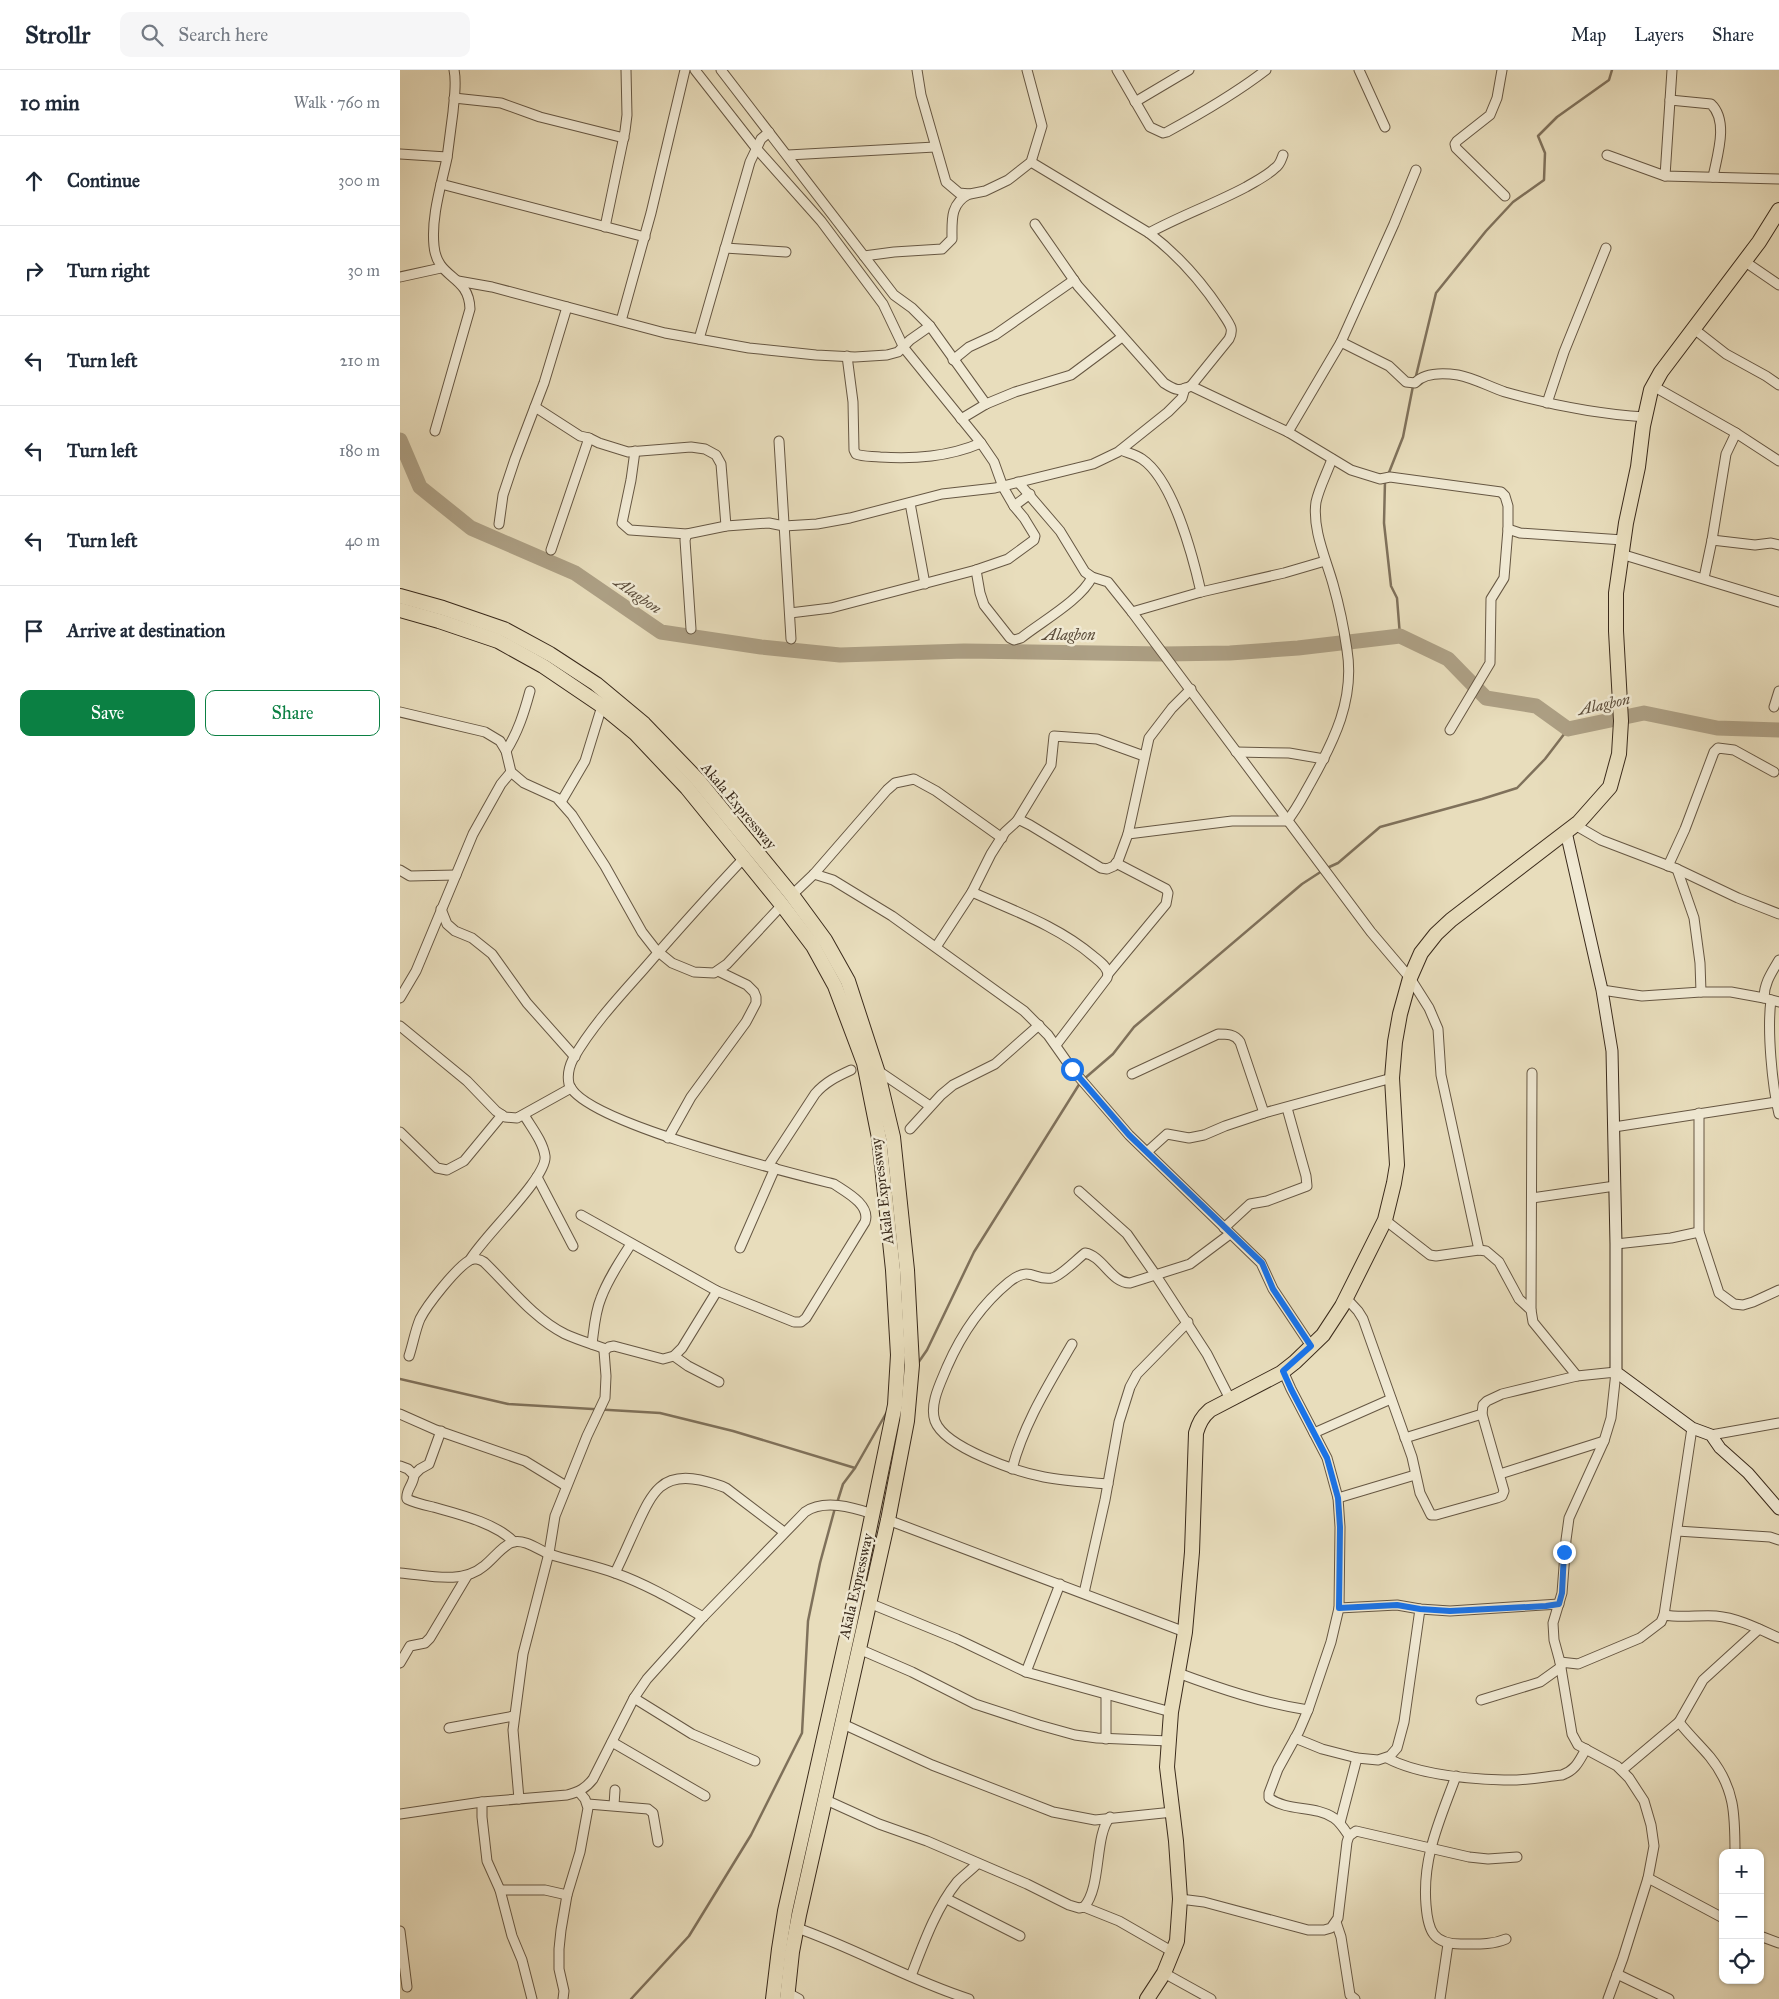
<!DOCTYPE html>
<html lang="en">
<head>
<meta charset="utf-8">
<style>
  body { margin:0; font-family:"IM FELL Great Primer",serif; background:#f6f6f7; color:#1f2937 }
  .controls { position:absolute; right:15px; bottom:15px; display:grid; overflow:hidden; border-radius:10px; box-shadow:0 1px 4px #0004 }
  .controls button { width:45px; height:45px; display:grid; place-items:center; padding:0; border:0; border-bottom:1px solid #e0e1e3; background:#fff; color:#1f2937; font:25px sans-serif }
  .stop { position:absolute; width:15px; height:15px; margin:-11px; border:4px solid #1a73e8; border-radius:50%; background:#fff }
  .stop.end { background:#1a73e8; border-color:#fff; box-shadow:0 1px 5px #0008 }
  .list { margin:0; padding:0; list-style:none }
  h2 { display:flex; justify-content:space-between; align-items:center; height:65px; margin:0; padding:0 20px; font-size:21px }
  h2 small { font-size:16px; font-weight:400; color:#747a83 }
  .list li { display:grid; grid-template-columns:32px 1fr auto; gap:15px; align-items:center; box-sizing:border-box; height:90px; padding:0 20px; border-top:1px solid #e0e1e3 }
  .list b { display:block; font-size:19px; white-space:nowrap }
  .list em { font-size:16px; font-style:normal; color:#747a83 }
  .actions { display:flex; gap:10px; padding:15px 20px }
  .actions a { flex:1; padding:11px 0; border:1px solid #0b8043; border-radius:10px; text-align:center; font-size:18px; color:#0b8043 }
  .actions .main { background:#0b8043; color:#fff }
  .icon { flex:none; width:28px; height:28px; fill:none; stroke:currentColor; stroke-width:2; stroke-linecap:round; stroke-linejoin:round }
  .map { position:relative; flex:none; width:1379px; height:1929px; overflow:hidden }
  header { display:flex; align-items:center; gap:30px; box-sizing:border-box; height:70px; padding:0 25px; background:#fff; border-bottom:1px solid #e0e1e3 }
  header strong { font-size:24px }
  nav { display:flex; gap:28px; margin-inline-start:auto; font-size:18px }
  .search { width:350px; height:45px; background:#f6f6f7; display:flex; align-items:center; gap:12px; box-sizing:border-box; padding:0 18px; border-radius:10px; color:#747a83; font-size:19px }
  main { display:flex }
  aside { flex:1; background:#fff }
  .map>svg:first-child { display:block }
</style>
</head>
<body>
<header>
<strong>Strollr</strong>
<div class="search"><svg class="icon" aria-label="search" viewBox="0 0 24 24"><circle cx="10" cy="10" r="6"/><path d="M15 15l6 6"/></svg>Search here</div>
<nav><a>Map</a><a>Layers</a><a>Share</a></nav>
</header>
<main>
<aside>
<h2>10 min<small>Walk · 760 m</small></h2>
<ul class="list">
<li><svg class="icon" aria-label="ahead" viewBox="0 0 24 24"><path d="M12 20V5M6 11l6-6 6 6"/></svg><div><b>Continue</b></div><em>300 m</em></li>
<li><svg class="icon" aria-label="right" viewBox="0 0 24 24"><path d="M7 20v-9h11M14 6l5 5-5 5"/></svg><div><b>Turn right</b></div><em>30 m</em></li>
<li><svg class="icon" aria-label="left" viewBox="0 0 24 24"><path d="M17 20v-9H6M10 6l-5 5 5 5"/></svg><div><b>Turn left</b></div><em>210 m</em></li>
<li><svg class="icon" aria-label="left" viewBox="0 0 24 24"><path d="M17 20v-9H6M10 6l-5 5 5 5"/></svg><div><b>Turn left</b></div><em>180 m</em></li>
<li><svg class="icon" aria-label="left" viewBox="0 0 24 24"><path d="M17 20v-9H6M10 6l-5 5 5 5"/></svg><div><b>Turn left</b></div><em>40 m</em></li>
<li><svg class="icon" aria-label="arrive" viewBox="0 0 24 24"><path d="M6 21V4h12l-3 4 3 4H6"/></svg><div><b>Arrive at destination</b></div></li>
</ul>
<div class="actions"><a class="main">Save</a><a>Share</a></div>
</aside>
<div class="map">
<svg width="1379" height="1929" viewBox="0 0 1379 1929">
  <rect width="100%" height="100%" fill="#e8ddbc"/>
  <filter id="stains"><feTurbulence type="fractalNoise" baseFrequency=".004" numOctaves="4"/><feColorMatrix values="0 0 0 0 .2 0 0 0 0 .09 0 0 0 0 .02 0 0 0 .5 -.17"/></filter>
  <radialGradient id="worn" r=".72"><stop offset=".6" stop-color="#630" stop-opacity="0"/><stop offset="1" stop-color="#630" stop-opacity=".3"/></radialGradient>
  <g fill="none" stroke-linecap="round" stroke-linejoin="round">
    <g stroke="#7f715b" stroke-width="2.5">
      <polyline points="1015,310 1036,223 1086,161 1113,132 1144,110 1145,83 1138,66 1157,47 1209,10 1212,0"/>
      <polyline points="988,405 1003,367 1013,316"/>
      <polyline points="985,411 984,453 991,516 997,528 1000,566"/>
      <polyline points="927,798 938,793 980,757 1082,729 1117,718 1145,689 1168,659"/>
      <polyline points="684,1009 713,984 734,957 902,814 922,801"/>
      <polyline points="518,1293 527,1280 574,1182 680,1013"/>
      <polyline points="0,1309 108,1334 260,1343 333,1361 455,1398"/>
      <polyline points="437,1433 443,1414 455,1398 488,1340"/>
      <polyline points="231,1929 289,1866 351,1765 402,1663 408,1551 420,1493 435,1438"/>
    </g>
    <polyline stroke="#ada085" stroke-width="15" points="0,370 20,417 71,458 175,503 261,562 361,577 440,585 564,581 763,584 830,583 898,578 1000,566 1048,589 1086,628 1136,636 1168,659 1244,643 1317,658 1379,660"/>
    <g stroke="#665743" stroke-width="11">
      <g id="street">
        <polyline points="295,0 356,78 421,151 483,234 504,278 581,373 594,392 603,417 614,436 624,448 635,466 634,470 608,489 576,500 431,538 390,543"/>
        <polyline points="321,0 494,225 512,238 530,256 586,334"/>
        <polyline points="517,0 521,25 546,112 559,123 570,124 585,121 608,110 631,92 642,56 627,0"/>
        <path d="M 717,0 L 750,57 L 763,63 L 767,62 C 802,43 835,24 866,0"/>
        <polyline points="959,0 985,57"/>
        <polyline points="1102,0 1097,28 1090,45 1057,71 1055,74 1056,78 1105,126"/>
        <polyline points="54,28 101,33 140,47 224,68"/>
        <path d="M 1270,30 L 1311,34 C 1329,51 1317,86 1313,107"/>
        <polyline points="735,32 789,0"/>
        <polyline points="0,84 47,87"/>
        <polyline points="388,85 535,77"/>
        <polyline points="1207,85 1265,106 1379,109"/>
        <path d="M 631,92 L 749,163 C 777,184 801,211 821,241 C 824,246 829,252 831,258 C 832,262 831,265 829,269 L 791,316 C 779,322 775,320 764,313 L 678,216 L 635,154"/>
        <polyline points="1265,106 1272,0"/>
        <polyline points="41,114 245,167"/>
        <polyline points="205,157 225,61 227,45 226,0"/>
        <path d="M 749,163 C 780,146 814,134 846,117 C 856,111 867,106 875,98 C 880,95 881,90 883,85"/>
        <polyline points="325,178 386,182"/>
        <path d="M 464,186 L 494,182 L 542,179 L 552,169 C 552,150 550,134 569,124"/>
        <polyline points="1344,191 1379,215"/>
        <polyline points="0,207 41,198"/>
        <polyline points="58,211 92,217 265,263 349,278 416,285 455,287 487,285 498,282 510,270 530,256"/>
        <polyline points="221,251 251,143 285,0"/>
        <polyline points="1294,259 1326,284 1366,306 1379,315"/>
        <polyline points="299,269 350,92 361,69 369,62"/>
        <path d="M 941,272 L 989,296 L 1006,312 L 1015,313 C 1025,302 1044,303 1058,305 C 1074,308 1090,317 1105,322 C 1151,335 1197,344 1245,347"/>
        <path d="M 447,286 L 453,332 L 454,380 L 456,384 C 463,387 472,386 480,387 C 515,389 548,387 581,373"/>
        <polyline points="553,290 569,277 595,265 674,210"/>
        <polyline points="791,316 888,362 951,400 980,409 990,407 1101,422 1105,426 1108,436 1108,459 1104,508 1091,529 1090,593 1050,660"/>
        <polyline points="1253,316 1336,363 1326,384 1312,470 1304,508"/>
        <polyline points="1147,333 1164,282 1206,178"/>
        <polyline points="135,337 180,366 189,368 151,480"/>
        <polyline points="561,349 586,334 615,322 671,305 722,267"/>
        <path d="M 35,361 L 70,239 C 69,204 37,210 34,176 C 31,147 41,116 47,88 C 49,73 51,57 53,42 C 54,29 57,13 54,0"/>
        <polyline points="888,362 941,272 994,154 1016,100"/>
        <polyline points="1336,363 1379,391"/>
        <polyline points="189,368 199,373 228,382 291,377 305,379 316,385 321,394 326,456"/>
        <polyline points="379,371 391,569"/>
        <path d="M 721,380 C 728,383 736,385 742,389 C 773,410 793,487 801,522"/>
        <polyline points="235,381 231,410 222,453 230,460 287,464 326,456 369,453 384,456 417,454 450,448 542,424 595,418 693,394 718,382 768,342 782,328 785,318"/>
        <polyline points="618,412 660,461 685,502 692,507 708,512 732,542 971,862 1010,908 1029,938 1038,959 1041,1005 1079,1180"/>
        <polyline points="510,433 525,514"/>
        <polyline points="614,436 630,424"/>
        <polyline points="99,454 103,425 115,389 144,313 167,237"/>
        <polyline points="1108,459 1120,463 1223,470"/>
        <polyline points="287,464 285,470 291,559"/>
        <polyline points="1312,470 1355,475 1371,473 1379,475"/>
        <polyline points="1221,484 1379,532"/>
        <path d="M 576,500 L 580,523 L 584,535 L 610,568 L 614,570 L 621,568 C 641,552 682,529 692,507"/>
        <polyline points="732,542 801,522 884,503 925,491"/>
        <polyline points="1374,637 1379,621"/>
        <polyline points="0,642 85,662 100,671 106,681 111,702 124,713 157,728 172,745 205,796 242,862 256,880 272,893 294,902 314,903 327,894 382,835"/>
        <path d="M 106,681 C 118,662 124,643 130,621"/>
        <polyline points="836,682 889,683 924,689"/>
        <polyline points="161,732 185,691 202,636"/>
        <polyline points="617,751 620,750 630,755 701,798 707,799 714,796 718,791 728,764 749,668 772,638 791,619"/>
        <polyline points="1175,755 1201,770 1277,799 1338,828 1379,844"/>
        <path d="M 728,764 L 832,751 L 887,751 C 897,739 903,726 911,712 C 934,671 955,629 947,580 C 944,559 939,535 933,514 C 926,489 912,459 916,432 C 919,418 927,403 932,389"/>
        <polyline points="1268,796 1285,759 1314,682 1318,678 1334,680 1374,702"/>
        <polyline points="1277,799 1294,848 1300,893 1301,922"/>
        <polyline points="0,800 10,806 56,805"/>
        <polyline points="414,804 433,810 492,846 624,941 648,965 672,999 729,1065 861,1193 873,1219 911,1276"/>
        <path d="M 572,822 C 614,841 658,856 693,886 C 699,891 707,896 708,904"/>
        <polyline points="392,825 414,804 487,720 495,713 514,709 536,721 602,768"/>
        <polyline points="41,839 47,854 55,861 72,868 92,884 127,933 175,987"/>
        <polyline points="536,877 572,822 591,784 605,762 617,751 651,695 654,666 697,669 744,686"/>
        <path d="M 1379,890 C 1372,902 1364,913 1364,928 L 1379,932"/>
        <polyline points="1202,920 1242,926 1301,922 1331,922 1364,928"/>
        <polyline points="0,928 16,901 73,764 101,714 111,702"/>
        <path d="M 1371,930 C 1367,960 1372,1015 1379,1044"/>
        <polyline points="0,956 67,1011 96,1041 105,1047 117,1048 171,1018"/>
        <polyline points="656,975 707,908 708,904 766,834 768,823 766,819 716,793"/>
        <polyline points="477,1000 530,1036"/>
        <polyline points="1132,1003 1131,1240 1133,1252 1177,1306"/>
        <path d="M 732,1004 L 818,964 C 827,964 835,964 840,972 L 864,1043"/>
        <polyline points="1299,1043 1299,1162 1319,1223 1334,1234 1343,1235 1353,1232 1379,1220"/>
        <polyline points="1214,1057 1376,1032"/>
        <polyline points="510,1059 541,1025 553,1015 595,994 639,955"/>
        <polyline points="0,1062 37,1098 47,1100 64,1091 102,1045"/>
        <polyline points="268,1068 291,1027 346,952 356,933 356,927 354,922 347,915 318,901"/>
        <polyline points="747,1082 767,1064 789,1068 804,1065 825,1056 864,1043 992,1008"/>
        <path d="M 368,1096 L 415,1024 C 425,1012 438,1006 451,1000"/>
        <polyline points="137,1107 173,1176"/>
        <polyline points="679,1121 727,1164 755,1204 807,1284 830,1329"/>
        <polyline points="1132,1128 1215,1116"/>
        <path d="M 181,1145 L 317,1221 L 394,1252 L 401,1252 L 406,1248 L 465,1152 C 471,1135 446,1122 434,1114 C 391,1103 181,1052 169,1014 C 167,1005 169,997 173,989 C 192,956 218,928 243,900 C 276,862 310,824 344,788"/>
        <polyline points="985,1150 1030,1185 1036,1186 1079,1180 1086,1181 1099,1192 1119,1229 1131,1240"/>
        <polyline points="824,1158 850,1134 867,1131 907,1116 906,1106 887,1038"/>
        <polyline points="1216,1174 1271,1168 1299,1162"/>
        <polyline points="340,1178 375,1098"/>
        <path d="M 70,1190 C 82,1168 148,1107 145,1086 C 143,1072 132,1058 124,1045"/>
        <polyline points="946,1228 958,1241 963,1249 1012,1387 1020,1423 1031,1445 1036,1445 1097,1428 1102,1426 1104,1421 1082,1344 1083,1335 1087,1331 1102,1324 1177,1306 1216,1302 1211,1348 1204,1371 1169,1448 1166,1470 1162,1523 1153,1553 1154,1570 1160,1592 1172,1664 1178,1675 1217,1696 1229,1708 1244,1731 1251,1755 1254,1776 1248,1808 1223,1888 1208,1929"/>
        <path d="M 192,1274 C 194,1259 195,1242 201,1228 C 208,1209 220,1191 231,1174"/>
        <path d="M 9,1286 C 13,1274 15,1261 20,1249 C 27,1235 56,1198 70,1190 C 74,1188 80,1189 84,1192 C 109,1216 133,1248 165,1264 C 178,1270 192,1274 206,1279"/>
        <polyline points="274,1286 288,1296 319,1312"/>
        <path d="M 883,1301 L 891,1319 L 927,1388 L 938,1428 L 940,1457 L 939,1538 L 931,1572 L 908,1640 L 899,1661 L 878,1699 L 869,1723 L 869,1728 C 888,1742 915,1735 934,1748 C 940,1752 945,1760 949,1766"/>
        <polyline points="0,1344 36,1360 125,1391 166,1416"/>
        <polyline points="914,1363 991,1329"/>
        <polyline points="1311,1365 1379,1353"/>
        <polyline points="1005,1368 1082,1344"/>
        <path d="M 0,1396 L 8,1399 L 14,1405 C 14,1414 5,1421 7,1429 C 15,1433 24,1435 33,1437 C 58,1444 96,1453 114,1472"/>
        <path d="M 612,1399 C 624,1353 649,1314 672,1274"/>
        <polyline points="1100,1404 1204,1371"/>
        <polyline points="14,1405 20,1399 29,1394 41,1361"/>
        <path d="M 708,1414 C 686,1412 665,1411 644,1407 C 618,1402 545,1378 535,1351 C 529,1334 541,1312 547,1297 C 561,1265 582,1234 609,1212 C 631,1195 633,1211 652,1208 C 661,1206 677,1189 685,1183 C 703,1186 711,1213 730,1213 L 790,1194 L 830,1164"/>
        <polyline points="938,1428 1015,1405"/>
        <polyline points="488,1450 785,1562"/>
        <polyline points="1277,1461 1370,1467 1379,1470"/>
        <path d="M 0,1503 C 27,1505 62,1515 84,1496 C 93,1489 103,1475 113,1472 C 125,1469 139,1480 149,1484 C 171,1491 193,1495 215,1503 C 246,1514 275,1531 303,1547"/>
        <path d="M 215,1503 C 223,1487 230,1470 238,1453 C 252,1423 262,1402 300,1410 C 309,1412 317,1414 326,1418 L 384,1462"/>
        <polyline points="684,1523 705,1430 719,1352 730,1317 737,1304 788,1252"/>
        <polyline points="469,1533 557,1569 626,1602 771,1642"/>
        <polyline points="939,1538 997,1535 1020,1539 1050,1541 1159,1534"/>
        <polyline points="1264,1545 1292,1358"/>
        <polyline points="459,1579 512,1602 575,1634 639,1655 675,1665 697,1668 769,1671"/>
        <path d="M 1160,1592 L 1178,1594 L 1240,1568 L 1261,1552 L 1264,1545 C 1281,1548 1298,1545 1316,1546 C 1338,1548 1359,1559 1379,1568"/>
        <polyline points="0,1593 10,1576 25,1573 30,1568 67,1506"/>
        <polyline points="626,1602 660,1514"/>
        <path d="M 778,1603 C 821,1619 863,1633 908,1640"/>
        <polyline points="706,1625 706,1669"/>
        <polyline points="234,1628 292,1664 355,1691"/>
        <polyline points="1081,1630 1140,1612 1161,1597"/>
        <polyline points="1279,1652 1303,1610 1359,1559"/>
        <polyline points="443,1654 532,1695 653,1742 695,1750 773,1742"/>
        <polyline points="49,1658 114,1646"/>
        <polyline points="895,1668 922,1679 957,1688 978,1690 990,1686 997,1678 1004,1652 1020,1539"/>
        <polyline points="212,1672 305,1726"/>
        <path d="M 987,1688 C 1019,1705 1069,1709 1104,1710 C 1123,1711 1143,1707 1162,1705 C 1176,1700 1179,1691 1186,1679"/>
        <path d="M 1222,1700 L 1279,1652 C 1289,1665 1300,1675 1310,1687 C 1335,1718 1335,1745 1335,1783"/>
        <path d="M 1056,1706 C 1040,1750 1022,1787 1026,1835 C 1028,1861 1033,1874 1061,1874 C 1077,1874 1092,1875 1106,1869"/>
        <polyline points="119,1729 113,1660 123,1584 149,1483 155,1446 187,1366 205,1328 206,1306 204,1281 209,1277 214,1276 263,1289 274,1286 282,1278 317,1221"/>
        <polyline points="426,1730 479,1754 527,1771 627,1814 669,1835 679,1838 684,1837 719,1851 773,1882"/>
        <polyline points="82,1732 82,1747 87,1791 100,1820 112,1866 122,1890 132,1929"/>
        <polyline points="188,1734 248,1739 253,1743 258,1772"/>
        <polyline points="214,1735 215,1720"/>
        <path d="M 0,1744 L 82,1732 L 167,1725 C 179,1722 186,1718 193,1709 L 234,1628 L 247,1609 L 301,1549 L 405,1442 C 424,1429 452,1437 473,1444"/>
        <polyline points="940,1753 957,1688"/>
        <polyline points="1248,1808 1323,1848"/>
        <polyline points="100,1820 145,1820 167,1825"/>
        <polyline points="547,1829 620,1866"/>
        <polyline points="780,1829 804,1832 908,1860 924,1860 931,1858 938,1848 947,1772 949,1766 956,1761 1069,1787 1088,1789 1117,1787"/>
        <path d="M 684,1837 C 702,1817 694,1766 710,1747"/>
        <polyline points="936,1852 941,1867 950,1925 955,1929"/>
        <path d="M 397,1858 C 455,1878 509,1910 569,1929"/>
        <polyline points="0,1861 7,1917"/>
        <polyline points="1360,1866 1379,1873"/>
        <polyline points="764,1903 811,1929"/>
        <polyline points="1217,1904 1269,1929"/>
        <path d="M 511,1906 C 523,1875 536,1838 557,1812 C 563,1806 571,1800 577,1794"/>
        <polyline points="388,1923 399,1929"/>
        <polyline points="163,1929 164,1921 159,1899 159,1879 161,1860 167,1825 180,1782 188,1738 185,1729 179,1722"/>
        <polyline points="1040,1929 1048,1874"/>
      </g>
    </g>
    <g stroke="#3a2a1b" stroke-width="13">
      <polyline id="secondary" points="1166,762 1202,920 1212,981 1216,1174 1216,1302 1292,1358 1311,1365 1320,1378 1348,1403 1379,1439"/>
    </g>
    <g stroke="#3a2a1b" stroke-width="16">
      <g id="primary">
        <polyline points="0,526 43,538 104,559 150,584 196,614 244,654 298,710 392,825 425,870 448,911 477,1000 493,1067 507,1200 512,1295 507,1351 488,1450 399,1845 392,1882 387,1929"/>
        <polyline points="0,540 39,551 98,571 143,596 202,636 235,663 287,718 382,835 413,876 435,916 464,993 479,1068 493,1200 498,1285 495,1335 449,1557 385,1841 379,1879 373,1929"/>
        <path d="M 747,1929 L 764,1903 L 777,1871 L 780,1829 L 776,1771 L 767,1697 L 771,1642 L 785,1562 L 792,1482 L 796,1363 C 799,1353 802,1347 810,1340 L 881,1303 L 895,1292 L 923,1265 L 942,1236 L 985,1150 L 994,1113 L 997,1095 L 992,1008 L 995,972 L 1000,944 L 1010,908 L 1021,883 L 1036,864 L 1051,850 L 1179,752 L 1210,717 L 1219,684 L 1221,651 L 1216,561 L 1216,523 L 1226,453 L 1238,397 L 1243,356 L 1251,320 L 1261,302 L 1359,172 L 1379,140"/>
      </g>
    </g>
    <use href="#street" stroke="#f0e9d3" stroke-width="9"/>
    <use href="#secondary" stroke="#f0e9d3" stroke-width="11"/>
    <use href="#primary" stroke="#e8ddbc" stroke-width="14"/>
  </g>
  <g fill="none" stroke-linecap="round" stroke-linejoin="round">
    <polyline stroke="#1a73e8" stroke-width="6" points="672,999 729,1065 862,1193 873,1219 911,1276 883,1301 891,1319 927,1388 938,1428 940,1457 939,1538 997,1535 1020,1539 1050,1541 1146,1536 1159,1534 1162,1523 1164,1482"/>
  </g>
  <g text-anchor="middle" dominant-baseline="central" stroke-width="5" stroke-linejoin="round" paint-order="stroke">
    <g font-size="15" fill="#3a2a1b" stroke="#f0e9d3">
      <text transform="translate(339 736) rotate(50)">Akala Expressway</text>
      <text transform="translate(482 1121) rotate(-97)">Akala Expressway</text>
      <text transform="translate(456 1516) rotate(-77)">Akala Expressway</text>
    </g>
    <g font-size="16" font-style="italic" fill="#5c4d3b" stroke="#f0e9d3">
      <text transform="translate(238 525) rotate(35)">Alagbon</text>
      <text x="669" y="564">Alagbon</text>
      <text transform="translate(1204 634) rotate(-12)">Alagbon</text>
    </g>
  </g>
  <rect width="100%" height="100%" filter="url(#stains)"/>
  <rect width="100%" height="100%" fill="url(#worn)"/>
</svg>
<div class="controls">
<button>+</button>
<button>−</button>
<button><svg class="icon" aria-label="locate" viewBox="0 0 24 24"><circle cx="12" cy="12" r="6"/><path d="M12 2v4M12 18v4M2 12h4M18 12h4"/></svg></button>
</div>
<div class="stop" style="left:672px;top:999px"></div>
<div class="stop end" style="left:1164px;top:1482px"></div>
</div>
</main>
</body>
</html>
